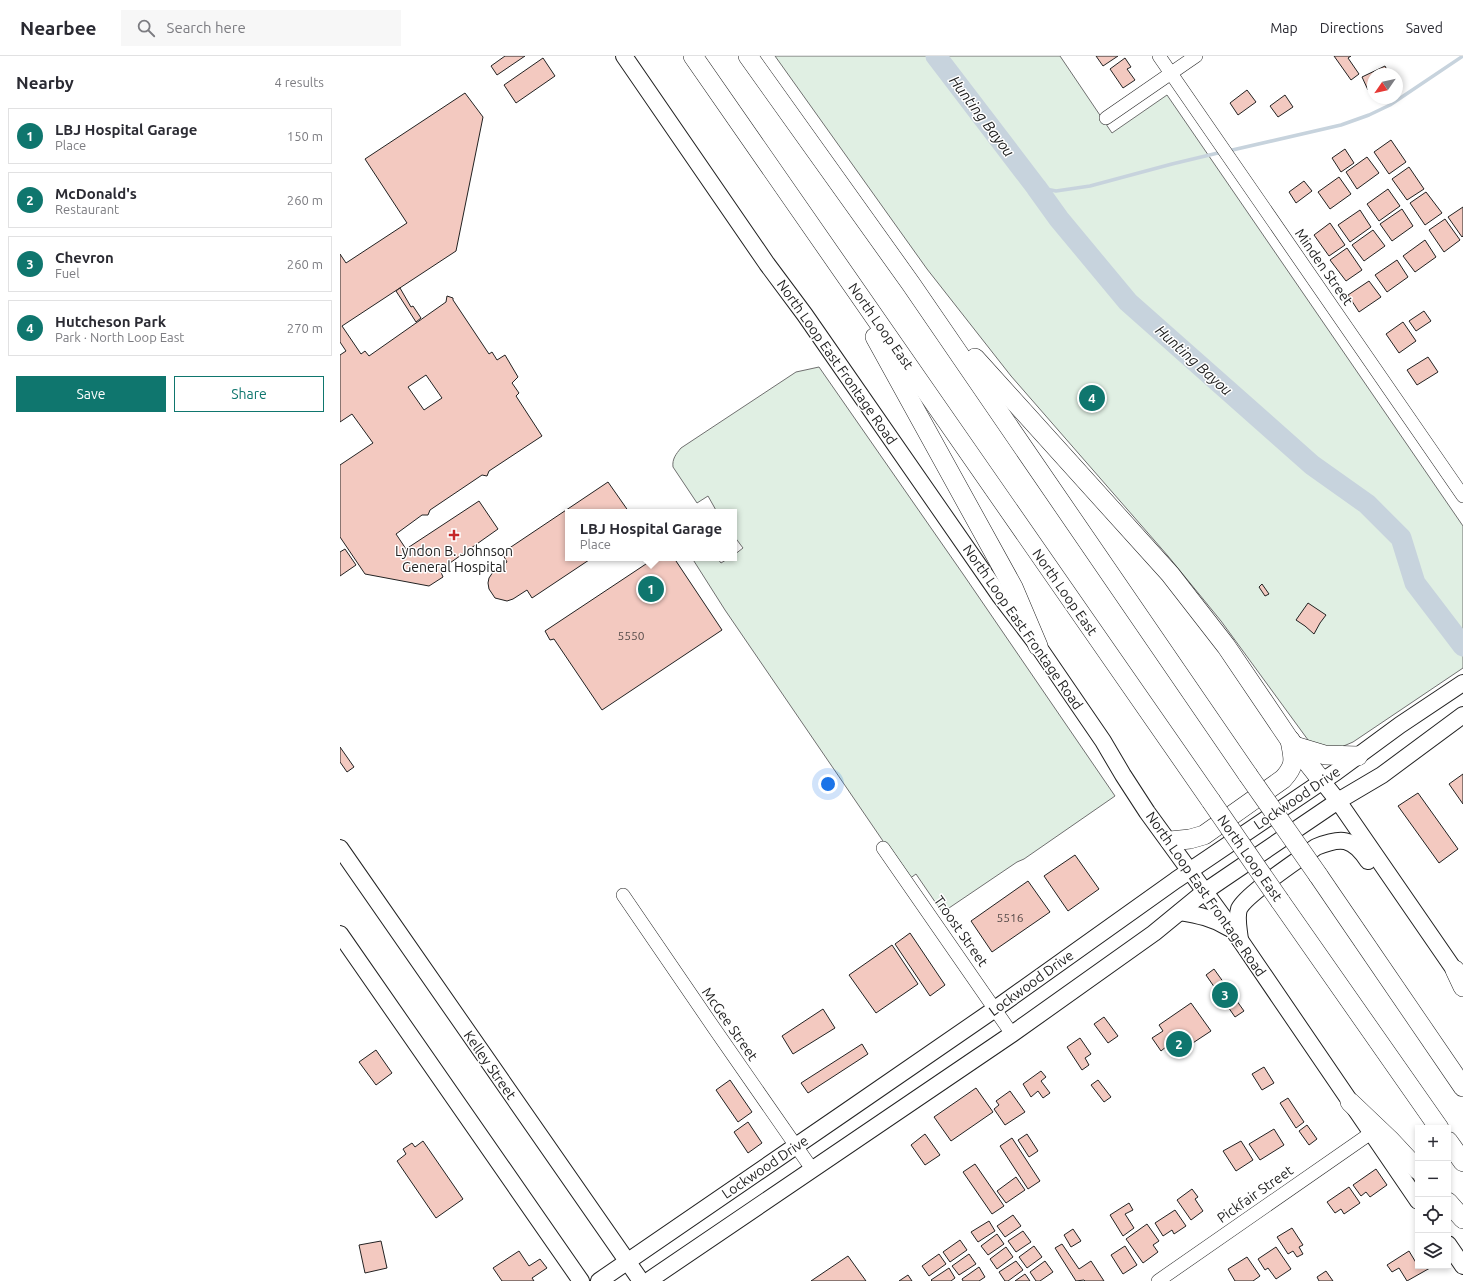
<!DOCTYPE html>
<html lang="en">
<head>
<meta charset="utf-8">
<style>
  body { margin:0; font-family:Ubuntu,sans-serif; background:#f7f7f7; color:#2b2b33 }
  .controls { position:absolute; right:12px; bottom:12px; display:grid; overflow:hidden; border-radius:0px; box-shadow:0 2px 6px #0003 }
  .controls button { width:36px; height:36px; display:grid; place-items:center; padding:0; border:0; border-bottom:1px solid #e1e1e2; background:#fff; color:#2b2b33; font:20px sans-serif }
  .compass { position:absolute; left:1027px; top:12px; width:36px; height:36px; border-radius:50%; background:#fff; box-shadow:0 2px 6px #0003; rotate:236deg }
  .you { position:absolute; left:488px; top:728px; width:14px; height:14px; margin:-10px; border:3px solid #fff; border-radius:50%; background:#1a73e8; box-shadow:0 0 0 6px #1a73e833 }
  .badge { display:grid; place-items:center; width:26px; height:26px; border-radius:50%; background:#0f766e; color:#fff; font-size:13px; font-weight:700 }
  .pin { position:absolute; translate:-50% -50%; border:2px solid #fff; box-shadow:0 1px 4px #0006 }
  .popup { position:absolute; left:225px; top:453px; width:172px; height:52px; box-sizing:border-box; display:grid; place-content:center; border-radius:0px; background:#fff; filter:drop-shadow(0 1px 3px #0005); font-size:13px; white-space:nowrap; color:#7c7c81 }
  .popup b { font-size:15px; color:#2b2b33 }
  .popup::after { content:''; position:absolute; left:50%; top:100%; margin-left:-8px; border:8px solid transparent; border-top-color:#fff }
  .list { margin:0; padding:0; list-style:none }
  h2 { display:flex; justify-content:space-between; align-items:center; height:52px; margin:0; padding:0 16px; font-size:17px }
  h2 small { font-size:13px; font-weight:400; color:#7c7c81 }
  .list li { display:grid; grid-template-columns:26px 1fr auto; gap:12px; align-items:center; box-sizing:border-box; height:56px; margin:0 8px 8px; padding:0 8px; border:1px solid #e1e1e2; border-radius:0px }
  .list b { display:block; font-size:15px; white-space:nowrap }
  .list p { margin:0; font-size:13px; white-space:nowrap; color:#7c7c81 }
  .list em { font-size:13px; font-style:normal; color:#7c7c81 }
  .actions { display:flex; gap:8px; padding:12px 16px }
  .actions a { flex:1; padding:9px 0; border:1px solid #0f766e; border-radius:0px; text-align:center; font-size:14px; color:#0f766e }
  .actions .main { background:#0f766e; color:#fff }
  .icon { flex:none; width:22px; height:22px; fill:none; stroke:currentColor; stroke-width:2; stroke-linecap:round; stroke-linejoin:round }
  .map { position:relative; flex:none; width:1123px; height:1225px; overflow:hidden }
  header { display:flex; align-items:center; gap:24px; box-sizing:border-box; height:56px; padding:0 20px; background:#fff; border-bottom:1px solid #e1e1e2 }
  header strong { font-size:19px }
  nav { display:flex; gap:22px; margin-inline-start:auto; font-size:14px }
  .search { width:280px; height:36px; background:#f7f7f7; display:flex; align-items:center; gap:10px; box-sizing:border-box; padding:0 14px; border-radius:0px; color:#7c7c81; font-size:15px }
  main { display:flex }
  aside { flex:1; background:#fff }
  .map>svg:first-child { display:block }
</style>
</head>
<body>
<header>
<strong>Nearbee</strong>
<div class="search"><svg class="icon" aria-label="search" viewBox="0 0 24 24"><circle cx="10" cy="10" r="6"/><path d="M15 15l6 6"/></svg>Search here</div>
<nav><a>Map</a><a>Directions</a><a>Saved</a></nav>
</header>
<main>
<aside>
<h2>Nearby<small>4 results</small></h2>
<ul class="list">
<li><span class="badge">1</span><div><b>LBJ Hospital Garage</b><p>Place</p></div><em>150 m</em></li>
<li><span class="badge">2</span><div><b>McDonald's</b><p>Restaurant</p></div><em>260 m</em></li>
<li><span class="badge">3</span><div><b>Chevron</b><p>Fuel</p></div><em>260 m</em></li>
<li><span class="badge">4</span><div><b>Hutcheson Park</b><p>Park · North Loop East</p></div><em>270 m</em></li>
</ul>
<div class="actions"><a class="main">Save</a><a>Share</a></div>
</aside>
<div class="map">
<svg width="1123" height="1225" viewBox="0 0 1123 1225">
  <rect width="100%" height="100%" fill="#fff"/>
  <g fill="#e0efe3" stroke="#6f6f6f">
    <polygon points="435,0 720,0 772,77 827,39 1123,470 1123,612 1013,686 992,695 971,688 881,565 828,500 671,320 587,213"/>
    <path d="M 479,311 L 623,518 L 775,740 L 684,803 L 677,806 L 609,852 L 602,856 L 576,818 L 569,823 L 385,554 L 352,502 L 377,502 L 381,507 L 389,502 L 394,502 L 394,499 L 403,492 L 394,480 L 394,456 L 377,456 L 368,440 L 357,447 L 333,411 C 332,403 336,398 341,392 L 456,316 Z"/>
  </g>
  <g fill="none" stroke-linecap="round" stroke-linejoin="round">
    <g stroke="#c7d3dd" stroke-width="3.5">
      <polyline points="888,95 1001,69 1029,59 1050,49 1123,0"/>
      <polyline points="696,131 716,135 750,130 832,108 882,96"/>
    </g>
    <polyline stroke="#c7d3dd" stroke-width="21" points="596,0 696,131 719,163 788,246 972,409 1027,448 1061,482 1075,527 1123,590"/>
  </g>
  <g fill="#f3c9c0" stroke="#222" fill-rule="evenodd">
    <polygon points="165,0 185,0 157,19 151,10"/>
    <polygon points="756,0 778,0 763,10"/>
    <polygon points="994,0 1011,0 1008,2 1019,18 1011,24"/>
    <polygon points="203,2 215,20 176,47 164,29"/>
    <polygon points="785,2 791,11 787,13 795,24 783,32 770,13"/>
    <polygon points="1045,10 1049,18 1033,18 1033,31 1028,34 1022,21"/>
    <polygon points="907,34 916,46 898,59 890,47"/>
    <path d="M 125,37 L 143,61 L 116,195 L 2,270 L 21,298 L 25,295 L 29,300 L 106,246 L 107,240 L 113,242 L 113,244 L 149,298 L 152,296 L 157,304 L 165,299 L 178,321 L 172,327 L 179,337 L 176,340 L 202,380 L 149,415 L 147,420 L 142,419 L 90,454 L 88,459 L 82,459 L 56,478 L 66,493 L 139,445 L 158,473 L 100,514 L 103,521 L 89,530 L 25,518 L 0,481 L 0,409 L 33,387 L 12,358 L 0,366 L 0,299 L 6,295 L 0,286 L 0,198 L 6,207 L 67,167 L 25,103 ZM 86,319 L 102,342 L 84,354 L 68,331 Z"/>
    <polygon points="945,39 953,51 938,61 930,50"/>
    <polygon points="1051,84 1066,106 1049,118 1034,96"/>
    <polygon points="1005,93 1014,107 1001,116 992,102"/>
    <polygon points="1027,101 1039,117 1017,133 1006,116"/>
    <polygon points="1069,111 1084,133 1067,144 1052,123"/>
    <polygon points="999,121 1011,138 990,153 978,136"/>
    <polygon points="964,125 972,135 956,147 949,136"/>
    <polygon points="1048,133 1060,150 1039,165 1027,148"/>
    <polygon points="1086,136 1102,157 1085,169 1070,147"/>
    <polygon points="1123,151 1123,180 1122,181 1108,161"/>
    <polygon points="1062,153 1073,170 1052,185 1040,168"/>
    <polygon points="1020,154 1031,171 1010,186 998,169"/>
    <polygon points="1105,163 1120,184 1104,196 1089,174"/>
    <polygon points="990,167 1005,189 989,200 974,179"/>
    <polygon points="1033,174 1045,190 1024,205 1012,189"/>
    <polygon points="1085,184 1096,201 1075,216 1063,200"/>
    <polygon points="1007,192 1022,214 1006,225 990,204"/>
    <polygon points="1057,204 1068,221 1047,236 1035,219"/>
    <polygon points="1029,225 1041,241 1019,256 1008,239"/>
    <polygon points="60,232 71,251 73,250 81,262 76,266 56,235"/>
    <polygon points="1084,255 1091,265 1076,275 1069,265"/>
    <polygon points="1063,266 1076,285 1059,297 1046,278"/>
    <polygon points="1088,301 1098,316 1077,329 1067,314"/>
    <polygon points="268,426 289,456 228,456 228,502 252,502 192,542 187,534 173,543 167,545 155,542 149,533 148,527 149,522 153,516 167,506 162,497"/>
    <polygon points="5,493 16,509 0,520 0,496"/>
    <polygon points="315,502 334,502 382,574 262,654 214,583 210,584 205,575"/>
    <polygon points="922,528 929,538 925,540 919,531"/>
    <polygon points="968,547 986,559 980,567 974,578 965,570 956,564"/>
    <polygon points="0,691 14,711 7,716 0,706"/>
    <polygon points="1123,718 1123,748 1109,728"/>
    <polygon points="1078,737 1118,793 1099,807 1058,750"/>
    <polygon points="735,799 759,833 728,855 704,820"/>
    <polygon points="688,825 710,856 652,896 631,865"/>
    <polygon points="570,877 605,929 590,940 555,888"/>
    <polygon points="552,889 578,928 536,957 509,919"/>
    <polygon points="874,913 904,955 895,961 866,919"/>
    <polygon points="851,947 871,975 833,1000 827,990 821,995 812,982 823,975 819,969"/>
    <polygon points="483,953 495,972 453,998 442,980"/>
    <polygon points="764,961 778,980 768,987 754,968"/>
    <polygon points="740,982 751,998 745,1002 749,1009 742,1014 727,991"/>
    <polygon points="522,988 528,998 468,1037 461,1027"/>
    <polygon points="36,994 52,1017 36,1029 19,1006"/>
    <polygon points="924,1011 934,1027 922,1034 912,1018"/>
    <polygon points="701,1015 706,1021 701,1025 710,1037 703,1042 698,1035 691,1041 683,1028"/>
    <polygon points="390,1024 412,1056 398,1066 376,1034"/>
    <polygon points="758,1024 771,1041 764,1046 751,1029"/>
    <polygon points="636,1032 653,1056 611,1085 594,1061"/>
    <polygon points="670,1035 685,1056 665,1069 654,1053 659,1049 656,1045"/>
    <polygon points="948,1042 964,1066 956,1072 940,1047"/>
    <polygon points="408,1066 422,1087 408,1097 394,1076"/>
    <polygon points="967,1069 977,1083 969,1089 959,1075"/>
    <polygon points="934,1073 944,1089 920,1104 909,1088"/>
    <polygon points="585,1078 600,1099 585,1109 571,1089"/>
    <polygon points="687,1078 698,1095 689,1101 678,1084"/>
    <polygon points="672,1082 700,1125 688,1133 660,1090"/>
    <polygon points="83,1085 123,1143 96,1162 57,1105 66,1098 63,1093 72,1087 75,1091"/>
    <polygon points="901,1085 913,1104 896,1115 883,1095"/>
    <polygon points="635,1108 664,1150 652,1158 623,1116"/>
    <polygon points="1036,1113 1047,1129 1030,1141 1026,1136 1021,1140 1013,1129"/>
    <polygon points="676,1121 685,1134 666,1147 657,1135"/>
    <polygon points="1009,1131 1020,1147 1004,1158 1001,1153 995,1157 987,1146"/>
    <polygon points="852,1133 858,1141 855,1143 863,1155 851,1164 837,1144"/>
    <polygon points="789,1147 793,1154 785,1158 794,1172 783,1180 770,1159"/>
    <polygon points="835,1154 846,1170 834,1178 832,1174 823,1180 815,1167"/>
    <polygon points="673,1159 681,1170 665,1181 657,1170"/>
    <polygon points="649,1165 655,1175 638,1186 631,1176"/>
    <polygon points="807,1168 819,1185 813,1189 818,1196 803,1207 786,1183"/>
    <polygon points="952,1172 963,1189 959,1191 963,1198 957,1201 953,1195 948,1198 937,1181"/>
    <polygon points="733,1173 741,1185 731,1191 724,1179"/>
    <polygon points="683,1175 691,1186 676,1196 668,1185"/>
    <polygon points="657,1178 664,1188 648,1199 641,1190"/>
    <polygon points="620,1184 627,1194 610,1206 603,1196"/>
    <polygon points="41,1185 47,1212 25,1217 19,1189"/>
    <polygon points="722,1188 739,1213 751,1205 764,1225 745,1225 744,1224 736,1225 715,1192"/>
    <polygon points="694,1190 702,1201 687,1212 679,1201"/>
    <polygon points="785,1190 797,1209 783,1218 771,1199"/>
    <polygon points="666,1191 673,1201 657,1213 650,1203"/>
    <polygon points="936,1191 951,1213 936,1223 928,1212 925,1214 918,1203"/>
    <polygon points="179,1195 189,1210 200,1203 207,1212 192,1222 194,1225 162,1225 153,1212"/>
    <polygon points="1069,1195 1078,1210 1089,1210 1090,1212 1067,1225 1059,1212 1052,1216 1047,1209"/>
    <polygon points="599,1198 606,1208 589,1220 582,1210"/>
    <polygon points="629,1198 636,1208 619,1219 612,1210"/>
    <polygon points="508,1200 526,1225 471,1225"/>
    <polygon points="907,1201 920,1220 913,1225 895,1225 888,1213"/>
    <polygon points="676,1205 683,1214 668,1225 665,1225 659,1216"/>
    <polygon points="705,1205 713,1216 700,1225 696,1225 690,1216"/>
    <polygon points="639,1211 645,1221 639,1225 623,1225 622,1223"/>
    <polygon points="609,1212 615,1222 611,1225 592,1225 591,1224"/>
    <polygon points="986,1215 993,1225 979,1225 977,1221"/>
    <polygon points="685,1218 690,1225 675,1225"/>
    <polygon points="568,1219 572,1225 559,1225"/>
  </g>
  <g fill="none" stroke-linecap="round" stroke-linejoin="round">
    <g stroke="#222" stroke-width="14">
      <g id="minor">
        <polyline points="819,0 1123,440"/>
        <polyline points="766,62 856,0"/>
        <polyline points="543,792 672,978"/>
        <polyline points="283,839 374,972 472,1113"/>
        <polyline points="818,1225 1031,1077"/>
      </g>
    </g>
    <g stroke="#222" stroke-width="18">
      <g id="major">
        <polyline points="284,0 427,208 465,259 660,540 698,590 763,685 783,719 807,756 900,884 1078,1145"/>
        <polyline points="982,725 998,745 1122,925"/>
        <polyline points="0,792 301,1225"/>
        <path d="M 840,856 C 858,859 873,862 889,872"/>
        <polyline points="0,878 241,1225"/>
        <path d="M 900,884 C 899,874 896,862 899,853 C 906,838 960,803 976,791 C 1001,781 1012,781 1028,805"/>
        <polyline points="1108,1188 1123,1210"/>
        <polyline points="259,1225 504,1057 655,953 836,824 996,716 1060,669 1123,627"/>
        <polyline points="308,1225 672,978 814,877 864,836 998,745 1042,719 1123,659"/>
      </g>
    </g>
    <g stroke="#222" stroke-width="20">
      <g id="highway">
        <polyline points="353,0 871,745"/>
        <polyline points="408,0 571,228 908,719"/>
        <polyline points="535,281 673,531 698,590"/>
        <polyline points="635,302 830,518 886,590 949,683 982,725"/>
        <polyline points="955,690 985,699 1018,700"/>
        <path d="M 830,785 L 850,783 L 864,779 L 943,723 C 957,708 953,702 950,684"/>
        <polyline points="978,819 1123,1031"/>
        <polyline points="940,845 1099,1072"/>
        <polyline points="1115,914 1123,931"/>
        <polyline points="1010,1046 1051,1085 1078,1114"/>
        <polyline points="1108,1085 1123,1106"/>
        <polyline points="1108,1146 1123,1163"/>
      </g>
    </g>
    <use href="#minor" stroke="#fff" stroke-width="13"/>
    <use href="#major" stroke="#fff" stroke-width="16"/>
    <use href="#highway" stroke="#fff" stroke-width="19"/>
    <g stroke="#222" stroke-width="20" stroke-linecap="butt">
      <g id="highway-bridge">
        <polyline points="908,719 978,819"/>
        <polyline points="871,745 940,845"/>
      </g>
    </g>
    <use href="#highway-bridge" stroke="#fff" stroke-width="19"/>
  </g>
  <path fill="#c62828" stroke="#fff" stroke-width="1.5" d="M112 473h4v4h4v4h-4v4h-4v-4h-4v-4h4z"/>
  <g text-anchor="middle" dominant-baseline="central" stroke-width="3" stroke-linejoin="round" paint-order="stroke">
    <g font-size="12" fill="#564c4a">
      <text x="291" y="579">5550</text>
      <text x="670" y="861">5516</text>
    </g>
    <g font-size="14" fill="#222" stroke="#fff">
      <text transform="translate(984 211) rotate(55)">Minden Street</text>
      <text transform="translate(541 270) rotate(55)">North Loop East</text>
      <text transform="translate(497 306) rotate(55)">North Loop East Frontage Road</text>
      <text transform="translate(725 536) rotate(55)">North Loop East</text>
      <text transform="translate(683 571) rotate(55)">North Loop East Frontage Road</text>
      <text transform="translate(957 742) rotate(-34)">Lockwood Drive</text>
      <text transform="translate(910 802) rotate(55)">North Loop East</text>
      <text transform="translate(866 838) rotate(55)">North Loop East Frontage Road</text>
      <text transform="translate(621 875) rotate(55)">Troost Street</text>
      <text transform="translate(691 927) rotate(-36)">Lockwood Drive</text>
      <text transform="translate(390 968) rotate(55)">McGee Street</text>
      <text transform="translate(150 1009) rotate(55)">Kelley Street</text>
      <text transform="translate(425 1111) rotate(-34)">Lockwood Drive</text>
      <text transform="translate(915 1138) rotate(-35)">Pickfair Street</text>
    </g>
    <g font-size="14" fill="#222" stroke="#fff">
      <text x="114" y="495">Lyndon B. Johnson<tspan x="114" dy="16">General Hospital</tspan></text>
    </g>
    <g font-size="15" font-style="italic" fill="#222" stroke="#fff">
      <text transform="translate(642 60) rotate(53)">Hunting Bayou</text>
      <text transform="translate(854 304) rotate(42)">Hunting Bayou</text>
    </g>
  </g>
</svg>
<div class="controls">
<button>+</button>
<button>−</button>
<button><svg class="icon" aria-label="locate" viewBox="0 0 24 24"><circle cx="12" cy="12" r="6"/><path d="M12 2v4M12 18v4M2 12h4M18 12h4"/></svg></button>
<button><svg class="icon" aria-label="layers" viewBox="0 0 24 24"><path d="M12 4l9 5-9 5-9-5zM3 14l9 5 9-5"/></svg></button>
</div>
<svg class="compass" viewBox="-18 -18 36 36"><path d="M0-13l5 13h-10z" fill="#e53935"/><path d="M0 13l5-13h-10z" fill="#7c7c81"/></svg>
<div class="you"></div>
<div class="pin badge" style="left:311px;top:533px">1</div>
<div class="popup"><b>LBJ Hospital Garage</b>Place</div>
<div class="pin badge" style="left:839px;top:988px">2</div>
<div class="pin badge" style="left:885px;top:939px">3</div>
<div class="pin badge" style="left:752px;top:342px">4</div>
</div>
</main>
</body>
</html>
